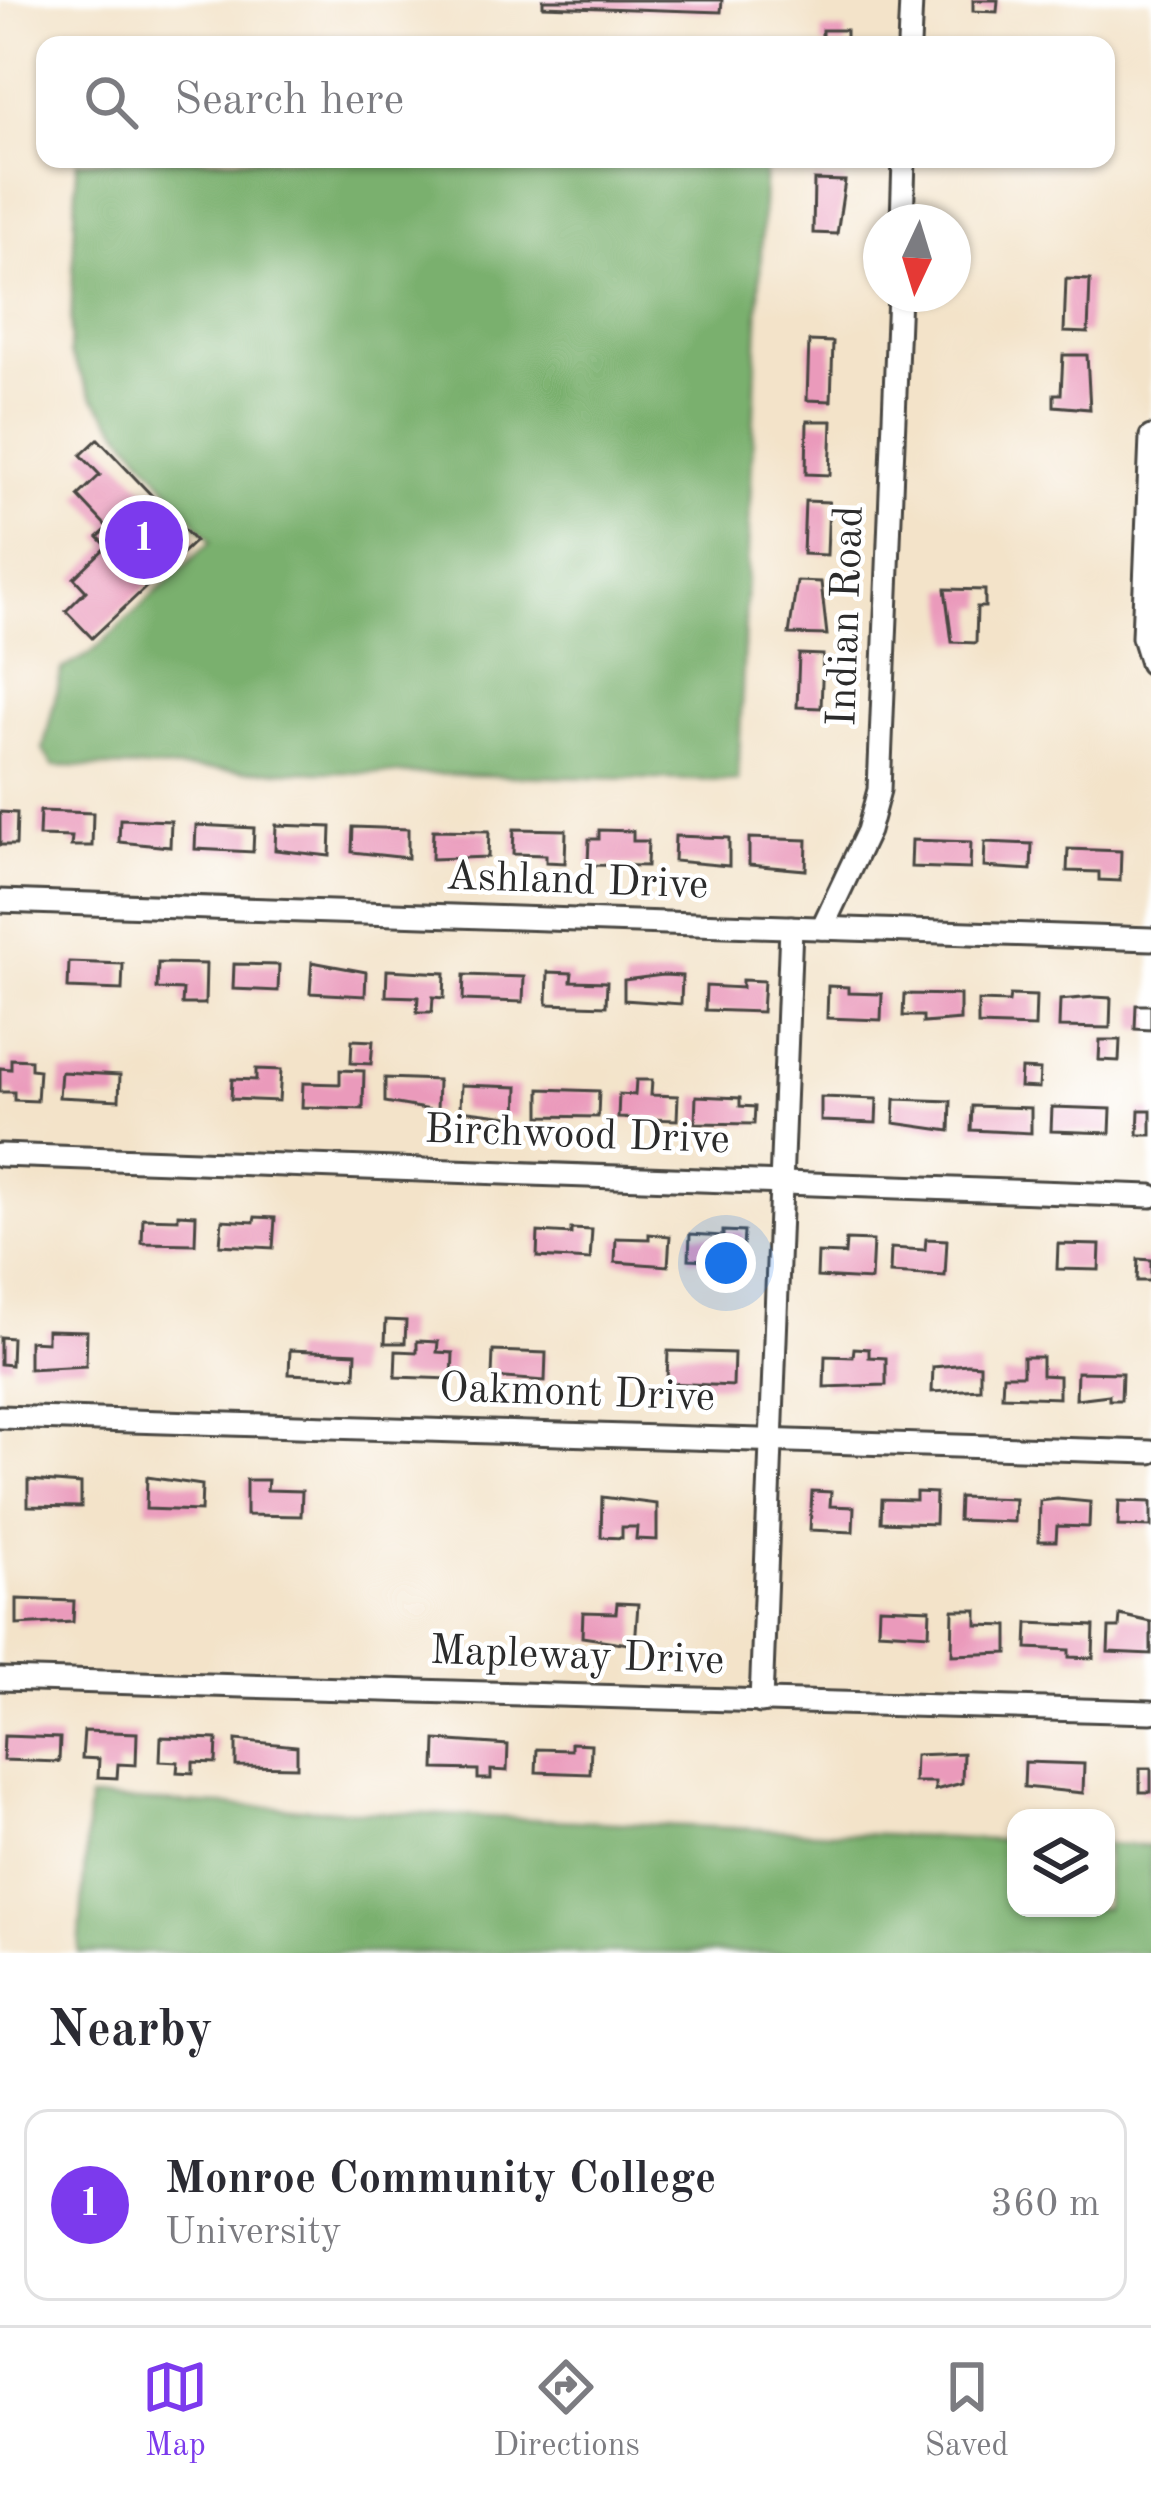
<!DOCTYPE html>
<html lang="en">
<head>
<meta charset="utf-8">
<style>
  body { margin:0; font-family:"Old Standard TT",serif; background:#f7f7f7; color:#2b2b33 }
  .controls { position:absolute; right:36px; bottom:36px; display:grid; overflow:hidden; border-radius:24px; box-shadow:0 3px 9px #0004 }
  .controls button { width:108px; height:108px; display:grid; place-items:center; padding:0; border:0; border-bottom:3px solid #e1e1e2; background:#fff; color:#2b2b33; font:60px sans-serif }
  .compass { position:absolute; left:863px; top:204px; width:108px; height:108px; border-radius:50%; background:#fff; box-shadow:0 3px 9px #0004; rotate:184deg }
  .you { position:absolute; left:726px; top:1263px; width:42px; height:42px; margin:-30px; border:9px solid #fff; border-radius:50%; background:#1a73e8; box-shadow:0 0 0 18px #1a73e833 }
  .badge { display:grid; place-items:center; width:78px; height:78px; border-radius:50%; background:#7c3aed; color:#fff; font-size:39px; font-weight:700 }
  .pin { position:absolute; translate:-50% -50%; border:6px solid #fff; box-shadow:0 3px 12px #0006 }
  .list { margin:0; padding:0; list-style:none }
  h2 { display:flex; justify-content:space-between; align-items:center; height:156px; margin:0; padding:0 48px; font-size:51px }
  h2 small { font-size:39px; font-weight:400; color:#7c7c81 }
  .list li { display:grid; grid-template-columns:78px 1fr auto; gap:36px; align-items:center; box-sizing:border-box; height:192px; margin:0 24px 24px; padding:0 24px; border:3px solid #e1e1e2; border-radius:24px }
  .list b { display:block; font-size:45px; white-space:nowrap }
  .list p { margin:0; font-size:39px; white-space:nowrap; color:#7c7c81 }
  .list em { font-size:39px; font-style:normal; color:#7c7c81 }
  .icon { flex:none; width:66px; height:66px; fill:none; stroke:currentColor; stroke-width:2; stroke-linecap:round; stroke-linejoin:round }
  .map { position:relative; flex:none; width:1151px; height:1953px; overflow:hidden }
  .search { position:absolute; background:#fff; box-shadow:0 3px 9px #0004; left:36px; right:36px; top:36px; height:132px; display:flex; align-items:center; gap:30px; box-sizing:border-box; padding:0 42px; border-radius:24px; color:#7c7c81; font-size:45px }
  .sheet { height:372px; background:#fff }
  nav { display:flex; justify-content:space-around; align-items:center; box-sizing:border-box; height:168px; border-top:3px solid #e1e1e2; background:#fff; font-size:33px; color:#7c7c81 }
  nav a { display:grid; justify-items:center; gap:6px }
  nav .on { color:#7c3aed }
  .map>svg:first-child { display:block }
</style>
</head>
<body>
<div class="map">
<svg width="1151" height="1953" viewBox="0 0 1151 1953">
  <rect width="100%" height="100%" fill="#fff"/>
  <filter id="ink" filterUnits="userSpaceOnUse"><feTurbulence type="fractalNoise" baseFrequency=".00833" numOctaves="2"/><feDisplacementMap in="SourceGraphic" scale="24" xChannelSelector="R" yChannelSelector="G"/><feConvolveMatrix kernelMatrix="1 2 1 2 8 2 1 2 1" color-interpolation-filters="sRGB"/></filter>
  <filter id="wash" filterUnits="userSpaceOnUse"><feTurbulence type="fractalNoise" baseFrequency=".004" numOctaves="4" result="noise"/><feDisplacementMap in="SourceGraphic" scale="48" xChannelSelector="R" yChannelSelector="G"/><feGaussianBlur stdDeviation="2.7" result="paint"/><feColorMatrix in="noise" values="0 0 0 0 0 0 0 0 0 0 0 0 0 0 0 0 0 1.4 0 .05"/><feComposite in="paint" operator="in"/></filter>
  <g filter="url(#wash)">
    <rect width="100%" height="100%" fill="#f3e3c9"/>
    <g fill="#7ab06e" stroke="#526e4c" stroke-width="3">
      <polygon points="138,159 765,159 738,781 53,766 43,750 62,669 90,654 211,541 91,395 70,354 77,162"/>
      <polygon points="89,1799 1016,1841 1016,1908 1106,1908 1106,1844 1151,1846 1151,1953 79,1953"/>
    </g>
    <g id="blocks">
      <g fill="#ea9abb">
        <polygon points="543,0 722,0 721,12 543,6"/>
        <polygon points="973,0 998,0 997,12 973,11"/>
        <rect x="822" y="30" width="24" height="15"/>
        <polygon points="814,180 845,181 837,234 813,233"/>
        <polygon points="1066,279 1090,280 1088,333 1064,332"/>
        <polygon points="809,341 833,342 831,401 807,400"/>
        <polygon points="1063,355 1087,355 1090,409 1054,406 1054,394 1061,394"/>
        <polygon points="807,421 832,421 830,475 806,474"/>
        <polygon points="98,439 195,541 92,638 66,611 86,591 74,578 107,546 98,537 108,528 78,496 100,475 81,455"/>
        <polygon points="805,501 829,502 827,555 803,554"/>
        <polygon points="797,581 821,582 827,635 789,634"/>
        <polygon points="945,589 985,590 985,607 977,607 976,643 952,642"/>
        <polygon points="799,654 823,655 821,708 797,707"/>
        <polygon points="40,811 93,813 92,846 71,846 72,837 39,836"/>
        <polygon points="0,812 17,813 16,845 0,845"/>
        <polygon points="120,819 171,821 170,847 119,842"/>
        <polygon points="196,825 254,828 253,852 195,849"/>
        <polygon points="276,825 331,827 330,856 275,850"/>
        <polygon points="353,827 408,829 408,858 352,852"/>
        <polygon points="514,829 566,830 565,863 546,862 546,855 513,854"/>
        <polygon points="433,830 489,831 488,857 432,859"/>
        <polygon points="599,830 633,831 633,841 648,841 647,866 588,865 589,839 599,839"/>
        <polygon points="675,836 729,838 729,866 674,861"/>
        <polygon points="749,838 807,840 806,870 749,865"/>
        <polygon points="912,840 971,842 970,869 911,867"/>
        <polygon points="985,842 1032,844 1031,870 984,867"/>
        <polygon points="1068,849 1121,851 1120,881 1099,880 1099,872 1067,871"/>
        <polygon points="69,962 123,964 122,990 68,988"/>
        <polygon points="312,962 366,972 365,996 310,993"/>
        <polygon points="158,963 206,964 205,1004 182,1004 183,990 157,989"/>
        <polygon points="234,964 279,965 278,991 233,989"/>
        <polygon points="387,970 445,973 444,998 433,997 432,1012 417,1012 418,997 386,996"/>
        <polygon points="548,972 572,973 571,981 607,982 606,1006 547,1004"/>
        <polygon points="464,975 524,977 523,1002 463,1000"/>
        <polygon points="663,975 682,976 681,1004 624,1000 624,980"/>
        <polygon points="742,980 764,981 762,1012 705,1010 706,986 742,988"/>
        <polygon points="828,986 848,987 848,993 882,994 881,1020 827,1018"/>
        <polygon points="904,994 960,995 960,1020 923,1023 923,1016 903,1016"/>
        <polygon points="1010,995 1036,996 1035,1027 978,1025 978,1001 1009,1002"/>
        <polygon points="1094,997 1111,998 1110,1028 1059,1027 1060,1000"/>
        <polygon points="1136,1005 1151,1005 1151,1030 1135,1029"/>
        <polygon points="352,1040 373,1041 371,1064 351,1063"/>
        <polygon points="1100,1040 1120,1040 1119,1061 1099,1060"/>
        <polygon points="11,1059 31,1060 31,1069 39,1070 37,1101 14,1100 14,1092 0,1092 0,1068 11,1069"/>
        <polygon points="256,1069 281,1070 279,1101 231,1099 232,1079 256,1080"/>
        <polygon points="1021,1069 1040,1070 1039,1088 1020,1087"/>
        <polygon points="340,1070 364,1071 363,1109 302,1107 303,1083 340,1084"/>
        <polygon points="61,1072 120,1075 119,1100 59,1097"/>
        <polygon points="385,1078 438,1080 437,1111 385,1102"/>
        <polygon points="636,1080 652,1080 651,1095 678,1096 677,1120 618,1118 619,1094 635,1095"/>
        <polygon points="461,1085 518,1087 517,1117 460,1110"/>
        <polygon points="540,1089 599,1091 598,1117 540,1116"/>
        <polygon points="696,1096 740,1098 740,1106 755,1107 754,1124 695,1123"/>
        <polygon points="821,1097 877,1099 876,1123 821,1121"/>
        <polygon points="895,1099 951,1101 950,1131 894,1123"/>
        <polygon points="972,1106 1031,1108 1031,1133 971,1130"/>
        <polygon points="1052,1107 1111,1109 1110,1133 1051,1131"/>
        <polygon points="1139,1110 1151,1110 1151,1135 1138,1135"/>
        <polygon points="178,1214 196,1215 195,1244 142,1243 143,1218 178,1219"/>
        <polygon points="255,1217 275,1218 273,1248 220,1245 222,1220 254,1222"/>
        <polygon points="571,1229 592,1230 590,1260 537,1257 538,1232 571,1234"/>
        <polygon points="723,1231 744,1232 742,1262 689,1259 690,1234 723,1236"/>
        <polygon points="649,1234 670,1236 668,1266 615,1262 616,1238 649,1239"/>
        <polygon points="926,1239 947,1240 945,1276 890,1273 891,1248 925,1250"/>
        <polygon points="846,1240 873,1241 871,1280 817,1277 818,1253 845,1254"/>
        <polygon points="1058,1244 1100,1245 1099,1270 1057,1269"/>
        <polygon points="1138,1259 1151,1260 1151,1281 1137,1281"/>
        <polygon points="386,1320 406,1321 405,1343 385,1343"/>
        <polygon points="47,1330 87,1331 86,1366 29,1369 29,1341 47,1342"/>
        <polygon points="0,1337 12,1338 11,1365 0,1364"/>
        <polygon points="417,1341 438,1342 437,1352 453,1353 452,1379 395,1377 396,1351 417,1352"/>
        <polygon points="854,1348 869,1349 869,1357 886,1358 886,1385 824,1387 825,1356 853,1357"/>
        <polygon points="290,1350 356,1353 355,1377 289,1374"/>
        <polygon points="493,1351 546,1353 545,1381 492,1377"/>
        <polygon points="668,1351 734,1353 733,1386 667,1383"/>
        <polygon points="1023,1357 1042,1357 1042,1375 1059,1376 1059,1398 1002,1396 1003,1375 1023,1375"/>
        <polygon points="968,1364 980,1365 980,1389 932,1392 933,1367"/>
        <polygon points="1077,1372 1122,1373 1121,1400 1109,1400 1109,1395 1076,1399"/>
        <polygon points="147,1477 202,1485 201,1511 146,1509"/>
        <polygon points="28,1480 81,1484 81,1507 28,1506"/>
        <polygon points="246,1480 268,1480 267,1490 302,1491 301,1516 246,1515"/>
        <polygon points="812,1491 831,1492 830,1506 854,1507 853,1532 810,1530"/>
        <polygon points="916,1492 936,1493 935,1524 881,1522 882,1499 916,1500"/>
        <polygon points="602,1497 657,1504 657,1540 636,1539 637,1527 622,1527 622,1538 601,1537"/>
        <polygon points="959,1497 1015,1499 1014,1522 958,1520"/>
        <polygon points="1057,1499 1090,1502 1089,1527 1057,1526 1056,1541 1039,1541 1040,1501"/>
        <polygon points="1119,1501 1151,1502 1151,1527 1118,1526"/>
        <polygon points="17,1599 74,1601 73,1622 17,1625"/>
        <polygon points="617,1603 638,1604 635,1645 582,1637 583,1612 616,1613"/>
        <polygon points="879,1607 930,1609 929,1634 878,1631"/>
        <polygon points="953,1610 977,1610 977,1625 1008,1626 1008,1653 952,1655"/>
        <polygon points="1120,1615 1151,1622 1151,1654 1108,1652 1109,1628 1119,1628"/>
        <polygon points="1028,1623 1094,1626 1093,1658 1069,1657 1069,1650 1027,1648"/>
        <polygon points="84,1731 137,1733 136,1765 118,1764 117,1778 98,1777 99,1759 82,1758"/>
        <polygon points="4,1736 60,1738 59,1762 3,1760"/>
        <polygon points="161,1737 217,1739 216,1763 193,1762 193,1773 177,1772 178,1762 160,1761"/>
        <polygon points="236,1740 297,1746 297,1767 236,1766"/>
        <polygon points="436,1740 508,1745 507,1771 491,1770 491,1779 478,1779 478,1770 435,1769"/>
        <polygon points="571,1743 591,1744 590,1774 536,1772 537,1749 571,1750"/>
        <polygon points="963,1753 962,1783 935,1790 935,1782 914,1782 915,1755"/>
        <polygon points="1025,1762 1084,1764 1083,1793 1024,1787"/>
        <rect x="1140" y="1768" width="11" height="24"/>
      </g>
    </g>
  </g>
  <g filter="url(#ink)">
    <use href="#blocks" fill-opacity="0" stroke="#494743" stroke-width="3"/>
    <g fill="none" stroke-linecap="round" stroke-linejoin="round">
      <g stroke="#494743" stroke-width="27">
        <g id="street">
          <polyline points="909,45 911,0"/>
          <polyline points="902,222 904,159"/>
          <polyline points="1151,437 1143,637 1151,663"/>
          <polyline points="0,901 1151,939"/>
          <polyline points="822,928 868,831 879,790 899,294"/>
          <polyline points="0,1155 1151,1196"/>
          <polyline points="0,1417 1151,1452"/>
          <polyline points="0,1679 1151,1712"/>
          <polyline points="761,1702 791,927"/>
        </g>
      </g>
      <use href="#street" stroke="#fff" stroke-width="21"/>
    </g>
  </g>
  <g text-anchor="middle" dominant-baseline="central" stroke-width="9" stroke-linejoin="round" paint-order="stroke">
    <g font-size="42" fill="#2b2b2b" stroke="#fff">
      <text transform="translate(847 616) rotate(-88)">Indian Road</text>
      <text transform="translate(577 882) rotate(2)">Ashland Drive</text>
      <text transform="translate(577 1136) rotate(2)">Birchwood Drive</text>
      <text transform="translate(577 1394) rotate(2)">Oakmont Drive</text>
      <text transform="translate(577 1657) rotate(2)">Mapleway Drive</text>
    </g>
  </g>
</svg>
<div class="controls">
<button><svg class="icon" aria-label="layers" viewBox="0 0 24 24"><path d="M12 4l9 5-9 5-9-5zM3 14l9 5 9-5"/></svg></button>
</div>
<svg class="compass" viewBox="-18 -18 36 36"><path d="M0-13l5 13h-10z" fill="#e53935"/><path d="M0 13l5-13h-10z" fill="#7c7c81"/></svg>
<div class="you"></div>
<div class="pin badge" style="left:144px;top:540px">1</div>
<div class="search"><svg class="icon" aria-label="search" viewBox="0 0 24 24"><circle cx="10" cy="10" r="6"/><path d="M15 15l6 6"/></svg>Search here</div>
</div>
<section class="sheet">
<h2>Nearby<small></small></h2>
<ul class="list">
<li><span class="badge">1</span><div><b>Monroe Community College</b><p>University</p></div><em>360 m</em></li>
</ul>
</section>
<nav>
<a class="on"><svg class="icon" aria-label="map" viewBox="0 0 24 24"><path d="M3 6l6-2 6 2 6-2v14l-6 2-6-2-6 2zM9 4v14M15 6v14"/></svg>Map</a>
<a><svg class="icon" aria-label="directions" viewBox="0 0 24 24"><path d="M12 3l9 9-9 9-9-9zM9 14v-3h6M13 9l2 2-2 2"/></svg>Directions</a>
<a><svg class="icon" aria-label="saved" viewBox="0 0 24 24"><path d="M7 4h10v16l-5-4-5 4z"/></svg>Saved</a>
</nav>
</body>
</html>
